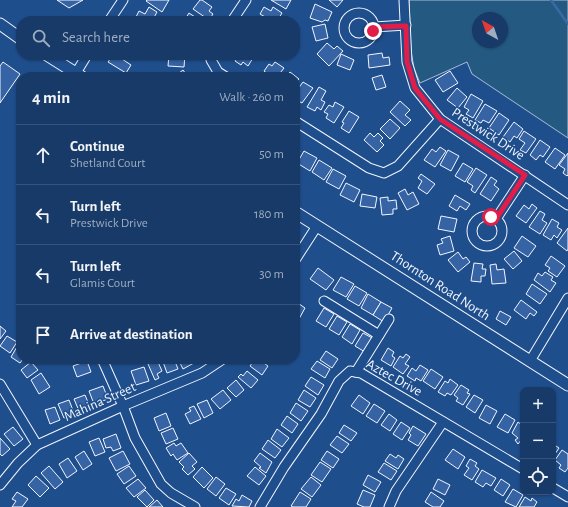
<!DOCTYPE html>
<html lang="en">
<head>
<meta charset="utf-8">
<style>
  body { margin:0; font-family:"Alegreya Sans",sans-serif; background:#20416f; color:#f1f3f6 }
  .controls { position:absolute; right:12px; bottom:12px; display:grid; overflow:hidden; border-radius:8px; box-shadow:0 1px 3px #0004 }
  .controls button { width:36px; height:36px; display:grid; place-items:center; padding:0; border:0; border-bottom:1px solid #36547d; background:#173a69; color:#f1f3f6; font:20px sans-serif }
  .compass { position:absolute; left:472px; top:12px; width:36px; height:36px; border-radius:50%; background:#173a69; box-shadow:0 1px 3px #0004; rotate:320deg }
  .stop { position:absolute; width:12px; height:12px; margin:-9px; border:3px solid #e11d48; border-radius:50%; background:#fff }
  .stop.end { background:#e11d48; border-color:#fff; box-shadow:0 1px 4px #0008 }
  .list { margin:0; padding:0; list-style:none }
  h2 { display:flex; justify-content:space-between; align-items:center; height:52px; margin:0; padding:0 16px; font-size:17px }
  h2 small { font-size:13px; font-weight:400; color:#9eadc0 }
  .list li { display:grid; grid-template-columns:26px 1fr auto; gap:12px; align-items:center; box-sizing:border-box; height:60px; padding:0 16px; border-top:1px solid #36547d }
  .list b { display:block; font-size:15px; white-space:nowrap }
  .list p { margin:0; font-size:13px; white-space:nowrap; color:#9eadc0 }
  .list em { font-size:13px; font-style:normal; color:#9eadc0 }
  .icon { flex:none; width:22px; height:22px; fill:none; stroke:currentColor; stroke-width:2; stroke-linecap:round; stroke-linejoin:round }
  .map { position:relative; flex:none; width:568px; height:507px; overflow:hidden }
  .search { position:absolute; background:#173a69; box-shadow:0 1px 3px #0004; left:16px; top:16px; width:284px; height:44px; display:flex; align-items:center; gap:10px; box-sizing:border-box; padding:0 14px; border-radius:16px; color:#9eadc0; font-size:15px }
  .panel { position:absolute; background:#173a69; box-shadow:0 1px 3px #0004; left:16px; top:72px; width:284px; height:292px; border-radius:16px }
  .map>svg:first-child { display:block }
</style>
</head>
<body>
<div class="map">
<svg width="568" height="507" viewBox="0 0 568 507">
  <rect width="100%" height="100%" fill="#1f4e8c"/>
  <path fill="#245a82" stroke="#a8bbd7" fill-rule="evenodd" d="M 409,0 L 568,0 L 568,138 L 472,74 L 467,62 L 420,83 L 414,68 L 411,51 ZM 478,18 L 502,18 L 502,42 L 478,42 Z"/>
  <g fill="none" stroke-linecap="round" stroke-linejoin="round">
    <polyline stroke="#3b69a3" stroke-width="2.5" points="551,0 568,24"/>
  </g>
  <g fill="#3563a3" stroke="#f2f6ff">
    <polygon points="57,0 83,0 69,8"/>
    <polygon points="147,0 169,0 162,12 146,1"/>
    <polygon points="200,0 202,0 212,7 209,11 213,14 209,20 193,9"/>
    <polygon points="271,0 291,0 286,9"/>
    <polygon points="329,0 343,0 337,7"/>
    <polygon points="315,4 332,12 328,21 325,20 322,22 310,18"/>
    <polygon points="149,7 157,12 152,21 143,21 136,17 139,11 145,14"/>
    <polygon points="264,7 271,11 273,7 282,13 277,21 272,21 260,14"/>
    <polygon points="189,13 201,21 184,21"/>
    <polygon points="325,24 328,38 316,41 312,27"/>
    <polygon points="327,43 334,49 337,46 343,51 329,66 317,54"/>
    <polygon points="382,53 383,58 389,57 390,65 369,68 368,55"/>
    <polygon points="341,54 354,60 350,70 337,65"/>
    <polygon points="113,55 116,55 131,65 126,73 108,62"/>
    <polygon points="169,55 185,55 184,67 168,66"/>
    <polygon points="234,55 249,55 253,58 248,66 243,62 241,65 235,61 237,58 233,56"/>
    <polygon points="3,62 20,74 0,103 0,66"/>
    <polygon points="275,62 284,68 277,77 266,77 268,74 264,71 269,64 272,66"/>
    <polygon points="183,70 188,77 174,77"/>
    <polygon points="450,71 458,83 443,92 435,80"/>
    <polygon points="290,72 299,79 295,83 295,77 287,77"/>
    <polygon points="382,75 386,87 376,90 372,78"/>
    <polygon points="303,82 313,88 302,103 295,99 298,95 295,93"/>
    <polygon points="319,87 326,91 321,100 325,102 321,110 317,107 315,111 307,107"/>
    <polygon points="457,88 467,97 458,108 447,100"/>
    <polygon points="471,94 483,101 473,118 466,114 469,110 464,107"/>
    <polygon points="400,101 410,110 405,115 411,120 405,126 390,112"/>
    <polygon points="335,102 344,107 334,123 326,118 328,114 324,112 329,105 333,107"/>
    <polygon points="485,104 497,111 489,123 483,120 481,123 475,120"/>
    <polygon points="349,111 359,117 349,133 341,128 344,123 342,122"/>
    <polygon points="499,113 509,120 499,135 489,128"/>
    <polygon points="390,119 400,128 390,139 380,129"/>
    <polygon points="514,122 523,129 517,138 514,136 510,142 503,137"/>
    <polygon points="524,131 536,139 526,153 520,150 525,143 519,139"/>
    <polygon points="370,133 374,137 378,133 383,138 380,141 384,145 377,152 364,140"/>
    <polygon points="540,140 550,147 543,157 540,155 536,160 530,155"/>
    <polygon points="295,147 300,151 295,159"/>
    <polygon points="440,147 446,151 435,167 424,160 432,149 436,152"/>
    <polygon points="555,148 565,155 555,169 545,162"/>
    <polygon points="448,150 459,156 451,171 440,165"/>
    <polygon points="304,151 317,158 310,171 297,163"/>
    <polygon points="568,153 568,175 567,176 563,173 565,169 559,165"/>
    <polygon points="319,160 332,168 324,180 312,172"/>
    <polygon points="463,163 473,169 465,182 455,176"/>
    <polygon points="476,168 487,175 475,193 471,190 473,186 467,182"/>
    <polygon points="333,169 346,176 339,189 326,182"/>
    <polygon points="421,174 435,184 427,194 418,188 422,181 418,178"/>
    <polygon points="491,177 497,181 494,185 499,189 491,201 480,194"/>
    <polygon points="346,183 360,190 354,202 340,195"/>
    <polygon points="405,189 408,195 413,192 419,204 407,210 398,193"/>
    <polygon points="362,194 377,197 375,208 360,206"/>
    <polygon points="455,195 470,204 466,210 460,206 457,211 449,206"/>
    <polygon points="388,197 388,201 396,200 397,209 393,209 393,214 382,215 380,198"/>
    <polygon points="532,204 537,208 526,223 516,216 524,205 529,209"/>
    <polygon points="540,211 545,214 542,220 547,223 540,234 529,227"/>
    <polygon points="441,216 457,219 454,232 438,229"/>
    <polygon points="552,219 559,223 557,227 562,230 557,238 554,235 551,240 543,235"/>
    <polygon points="568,228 568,249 567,251 557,243"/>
    <polygon points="450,236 454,251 440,255 437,245 443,243 441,239"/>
    <polygon points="522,236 536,246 528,257 514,248"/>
    <polygon points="514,251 522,261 513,269 504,259"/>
    <polygon points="458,252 463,259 466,257 470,262 458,272 448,260"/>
    <polygon points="551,256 565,266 557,277 548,271 550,268 545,265"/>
    <polygon points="474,263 483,264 482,269 486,269 485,276 481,276 481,282 471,281"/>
    <polygon points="496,264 497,270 504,269 506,283 492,284 490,265"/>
    <polygon points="318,268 334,280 326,290 310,279"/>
    <polygon points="545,272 553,277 551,280 556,283 550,292 534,280 538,273 542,276"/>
    <polygon points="341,277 354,284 346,297 333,290"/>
    <polygon points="532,284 547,294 540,304 526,294"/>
    <polygon points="355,286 367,293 359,306 347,299"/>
    <polygon points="368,294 381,302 373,315 361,308"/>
    <polygon points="521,300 537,312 534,316 530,313 526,319 514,310"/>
    <polygon points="295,301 305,308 299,319 295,317"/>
    <polygon points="381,302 392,308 384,322 373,315"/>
    <polygon points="324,308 334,314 326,327 316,321"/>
    <polygon points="500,311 511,317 506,325 496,319"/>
    <polygon points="337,316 347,322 339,335 329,329"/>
    <polygon points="350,324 360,330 352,344 342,337"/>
    <polygon points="0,326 6,331 0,339"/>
    <polygon points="363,333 374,339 365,352 355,346"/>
    <polygon points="7,336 17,342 10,353 0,346"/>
    <polygon points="18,345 21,347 21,359 23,359 20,363 11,357"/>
    <polygon points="388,348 394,352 392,356 395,358 391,366 381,360"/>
    <polygon points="326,351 338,359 332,368 320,360"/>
    <polygon points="406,354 410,357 405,364 409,366 403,374 393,367 400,356 403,358"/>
    <polygon points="162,359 174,359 178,369 167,373"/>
    <polygon points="178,359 192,359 194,363 183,369"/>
    <polygon points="255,359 258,359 268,366 262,375 250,366"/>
    <polygon points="157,360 162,371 157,374 159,378 155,380 148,364"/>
    <polygon points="87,361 91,372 77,377 73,366"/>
    <polygon points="317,361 330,369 325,378 311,369"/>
    <polygon points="31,362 38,370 27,378 21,370"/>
    <polygon points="420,365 428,370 421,381 416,378 415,381 407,376 412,368 416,371"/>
    <polygon points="144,367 149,381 136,385 131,371"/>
    <polygon points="431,369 443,377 435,389 423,381"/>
    <polygon points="247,371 258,380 251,388 238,377 241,374 243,376"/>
    <polygon points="41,373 50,387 39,394 31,380"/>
    <polygon points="311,377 324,385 318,395 305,386"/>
    <polygon points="450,379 458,385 451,395 447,393 445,396 438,392 445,381 448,383"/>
    <polygon points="236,380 244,390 236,397 227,388"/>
    <polygon points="461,385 469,390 467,393 470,394 463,405 456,401 458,398 454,395"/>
    <polygon points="103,386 108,399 94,404 89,391"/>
    <polygon points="223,390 231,400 220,409 211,399"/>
    <polygon points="304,390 316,398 310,407 298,400"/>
    <polygon points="85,395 90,407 79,411 74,399"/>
    <polygon points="359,395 370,403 363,414 351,406"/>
    <polygon points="474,395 483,400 475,413 466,407"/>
    <polygon points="69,400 74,413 64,418 58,404"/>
    <polygon points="207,400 213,413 204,418 197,404"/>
    <polygon points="296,403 308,411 301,421 290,413"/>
    <polygon points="374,404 385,411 377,423 366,416"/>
    <polygon points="486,405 497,411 490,424 479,418"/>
    <polygon points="194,406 201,419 190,424 185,414 191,411 189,408"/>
    <polygon points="55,407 60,420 50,424 45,410"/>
    <polygon points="166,413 171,426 159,431 154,418"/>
    <polygon points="389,414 397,420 390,431 381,425"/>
    <polygon points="505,414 515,420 508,433 497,427"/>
    <polygon points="287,416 298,424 292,433 281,425"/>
    <polygon points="401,422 410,428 402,440 393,434"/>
    <polygon points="518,422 523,426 523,438 518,444 515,440 518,438 512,433"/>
    <polygon points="344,425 357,433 351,441 339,433"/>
    <polygon points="413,426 426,434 418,446 408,440 411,435 409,433"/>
    <polygon points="13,427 23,439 14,446 4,434"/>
    <polygon points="173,428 178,439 166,444 161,433"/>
    <polygon points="277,429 289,438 282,447 271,439"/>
    <polygon points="116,434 121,448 113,451 111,447 106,448 103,439"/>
    <polygon points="337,436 349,444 342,453 330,445"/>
    <polygon points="0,438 10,449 2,456 0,454"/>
    <polygon points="99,438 105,452 95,456 89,442"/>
    <polygon points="268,440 281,450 275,458 262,449"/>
    <polygon points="174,443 176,446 181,443 188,453 177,460 173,454 171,456 166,448"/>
    <polygon points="553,444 559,448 553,457"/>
    <polygon points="453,449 465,457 458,469 445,460"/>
    <polygon points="562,450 568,454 568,468 565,472 559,468 561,465 555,460"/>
    <polygon points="84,451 92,464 83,470 75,457"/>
    <polygon points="123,451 130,464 116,471 109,458"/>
    <polygon points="327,451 339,459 333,468 321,460"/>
    <polygon points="189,453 197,462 192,466 195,469 188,475 182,469 184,467 179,462"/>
    <polygon points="260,453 272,462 266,473 259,468 261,467 254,461"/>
    <polygon points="390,454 396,458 398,455 404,459 398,469 385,461"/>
    <polygon points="68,458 77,471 67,478 59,464"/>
    <polygon points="470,459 477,463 475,466 479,469 472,480 464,475 469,468 466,466"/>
    <polygon points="320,462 331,469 322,482 311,475"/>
    <polygon points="384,463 397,471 391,480 378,472"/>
    <polygon points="49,466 63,482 55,489 41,473"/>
    <polygon points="129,466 136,476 124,484 117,474"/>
    <polygon points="202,467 213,478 204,488 193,477"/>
    <polygon points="255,467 266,476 259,485 247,476"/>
    <polygon points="482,470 496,478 491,486 486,483 483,487 475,482"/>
    <polygon points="368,475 381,482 375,492 363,485"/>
    <polygon points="36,476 49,488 40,497 28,485"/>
    <polygon points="216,477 225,484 216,496 207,489"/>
    <polygon points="311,477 321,485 312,497 301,489"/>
    <polygon points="138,479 146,488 134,497 126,488"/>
    <polygon points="438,479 450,485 445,495 433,489"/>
    <polygon points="501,479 510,485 503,496 494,490"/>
    <polygon points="226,488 236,494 229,505 219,498"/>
    <polygon points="513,489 523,495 516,507 505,502"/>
    <polygon points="145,490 154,500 147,507 137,497"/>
    <polygon points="363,490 375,495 370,507 364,507 357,504"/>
    <polygon points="17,492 28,499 22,507 12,507 16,501 12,499"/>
    <polygon points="300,492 311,499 306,507 293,507 291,506"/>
    <polygon points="431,492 444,501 440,507 433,507 425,502"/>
    <polygon points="242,495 252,501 249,507 232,506 236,499 239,501"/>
    <polygon points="525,497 531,501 532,498 537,502 534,507 519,507"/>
    <polygon points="157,500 163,507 149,507"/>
  </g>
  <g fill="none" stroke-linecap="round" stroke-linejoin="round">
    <g stroke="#f2f6ff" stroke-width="11">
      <g id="minor">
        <polyline points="404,0 407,62 415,88 440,119 568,205"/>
        <circle cx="359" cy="28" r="15"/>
        <polyline points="109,21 123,0"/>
        <polyline points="232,21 246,0"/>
        <polyline points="374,27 406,25"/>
        <polyline points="212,55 211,60 218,72 226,77"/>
        <polyline points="76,73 87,55"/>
        <polyline points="295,121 369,168 384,173 398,166 440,119"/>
        <circle cx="487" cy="231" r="15"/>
        <polyline points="496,219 525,175"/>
        <polyline points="295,260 317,226"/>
        <polyline points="324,301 379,335"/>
        <polyline points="102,359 123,406 135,438 161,484 171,493 195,507"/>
        <polyline points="530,361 568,298"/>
        <polyline points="356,372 389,319"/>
        <polyline points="0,384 37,445"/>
        <polyline points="0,485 18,463 37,445 123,406 202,373 223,359"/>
        <polyline points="553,488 568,497"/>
        <polyline points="260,507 284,467 321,414 339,381 350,371 361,373 523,469"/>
        <polyline points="389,507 396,491 443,422"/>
      </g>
    </g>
    <g stroke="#f2f6ff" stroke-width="13">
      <g id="major">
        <polyline points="0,24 21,39"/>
        <polyline points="47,55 82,77"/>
        <polyline points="295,212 568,385"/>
      </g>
    </g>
    <use href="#minor" stroke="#1f4e8c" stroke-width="9"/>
    <use href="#major" stroke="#1f4e8c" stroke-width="11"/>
  </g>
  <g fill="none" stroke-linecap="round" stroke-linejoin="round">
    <polyline stroke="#e11d48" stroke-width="5" points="373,31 374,27 406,26 407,62 415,88 440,119 525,175 496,219 491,217"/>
  </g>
  <g text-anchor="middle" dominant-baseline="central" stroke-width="3" stroke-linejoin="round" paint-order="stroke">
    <g font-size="14" fill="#f2f6ff" stroke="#1f4e8c">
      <text transform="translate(488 134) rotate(33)">Prestwick Drive</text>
      <text transform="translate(440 286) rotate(33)">Thornton Road North</text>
      <text transform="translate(394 378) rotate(29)">Aztec Drive</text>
      <text transform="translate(100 402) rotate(-24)">Mahina Street</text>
    </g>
  </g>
</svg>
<div class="controls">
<button>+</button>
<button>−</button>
<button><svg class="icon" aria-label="locate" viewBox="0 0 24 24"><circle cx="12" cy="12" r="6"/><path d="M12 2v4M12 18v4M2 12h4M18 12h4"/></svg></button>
</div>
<svg class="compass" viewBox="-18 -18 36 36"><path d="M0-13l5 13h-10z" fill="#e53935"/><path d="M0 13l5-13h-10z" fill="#9eadc0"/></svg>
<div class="stop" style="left:491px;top:217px"></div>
<div class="stop end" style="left:373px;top:31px"></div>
<div class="search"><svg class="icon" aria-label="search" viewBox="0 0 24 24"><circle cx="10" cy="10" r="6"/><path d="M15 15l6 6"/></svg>Search here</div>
<section class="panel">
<h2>4 min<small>Walk · 260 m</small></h2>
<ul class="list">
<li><svg class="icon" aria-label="ahead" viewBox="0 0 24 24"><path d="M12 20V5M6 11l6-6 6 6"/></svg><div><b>Continue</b><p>Shetland Court</p></div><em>50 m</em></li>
<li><svg class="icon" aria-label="left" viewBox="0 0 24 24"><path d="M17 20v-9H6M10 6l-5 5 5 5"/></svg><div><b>Turn left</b><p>Prestwick Drive</p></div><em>180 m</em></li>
<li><svg class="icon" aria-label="left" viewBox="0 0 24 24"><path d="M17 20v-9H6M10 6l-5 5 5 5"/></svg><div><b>Turn left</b><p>Glamis Court</p></div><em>30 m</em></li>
<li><svg class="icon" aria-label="arrive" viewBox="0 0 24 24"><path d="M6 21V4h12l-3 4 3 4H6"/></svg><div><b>Arrive at destination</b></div></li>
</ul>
</section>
</div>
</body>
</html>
